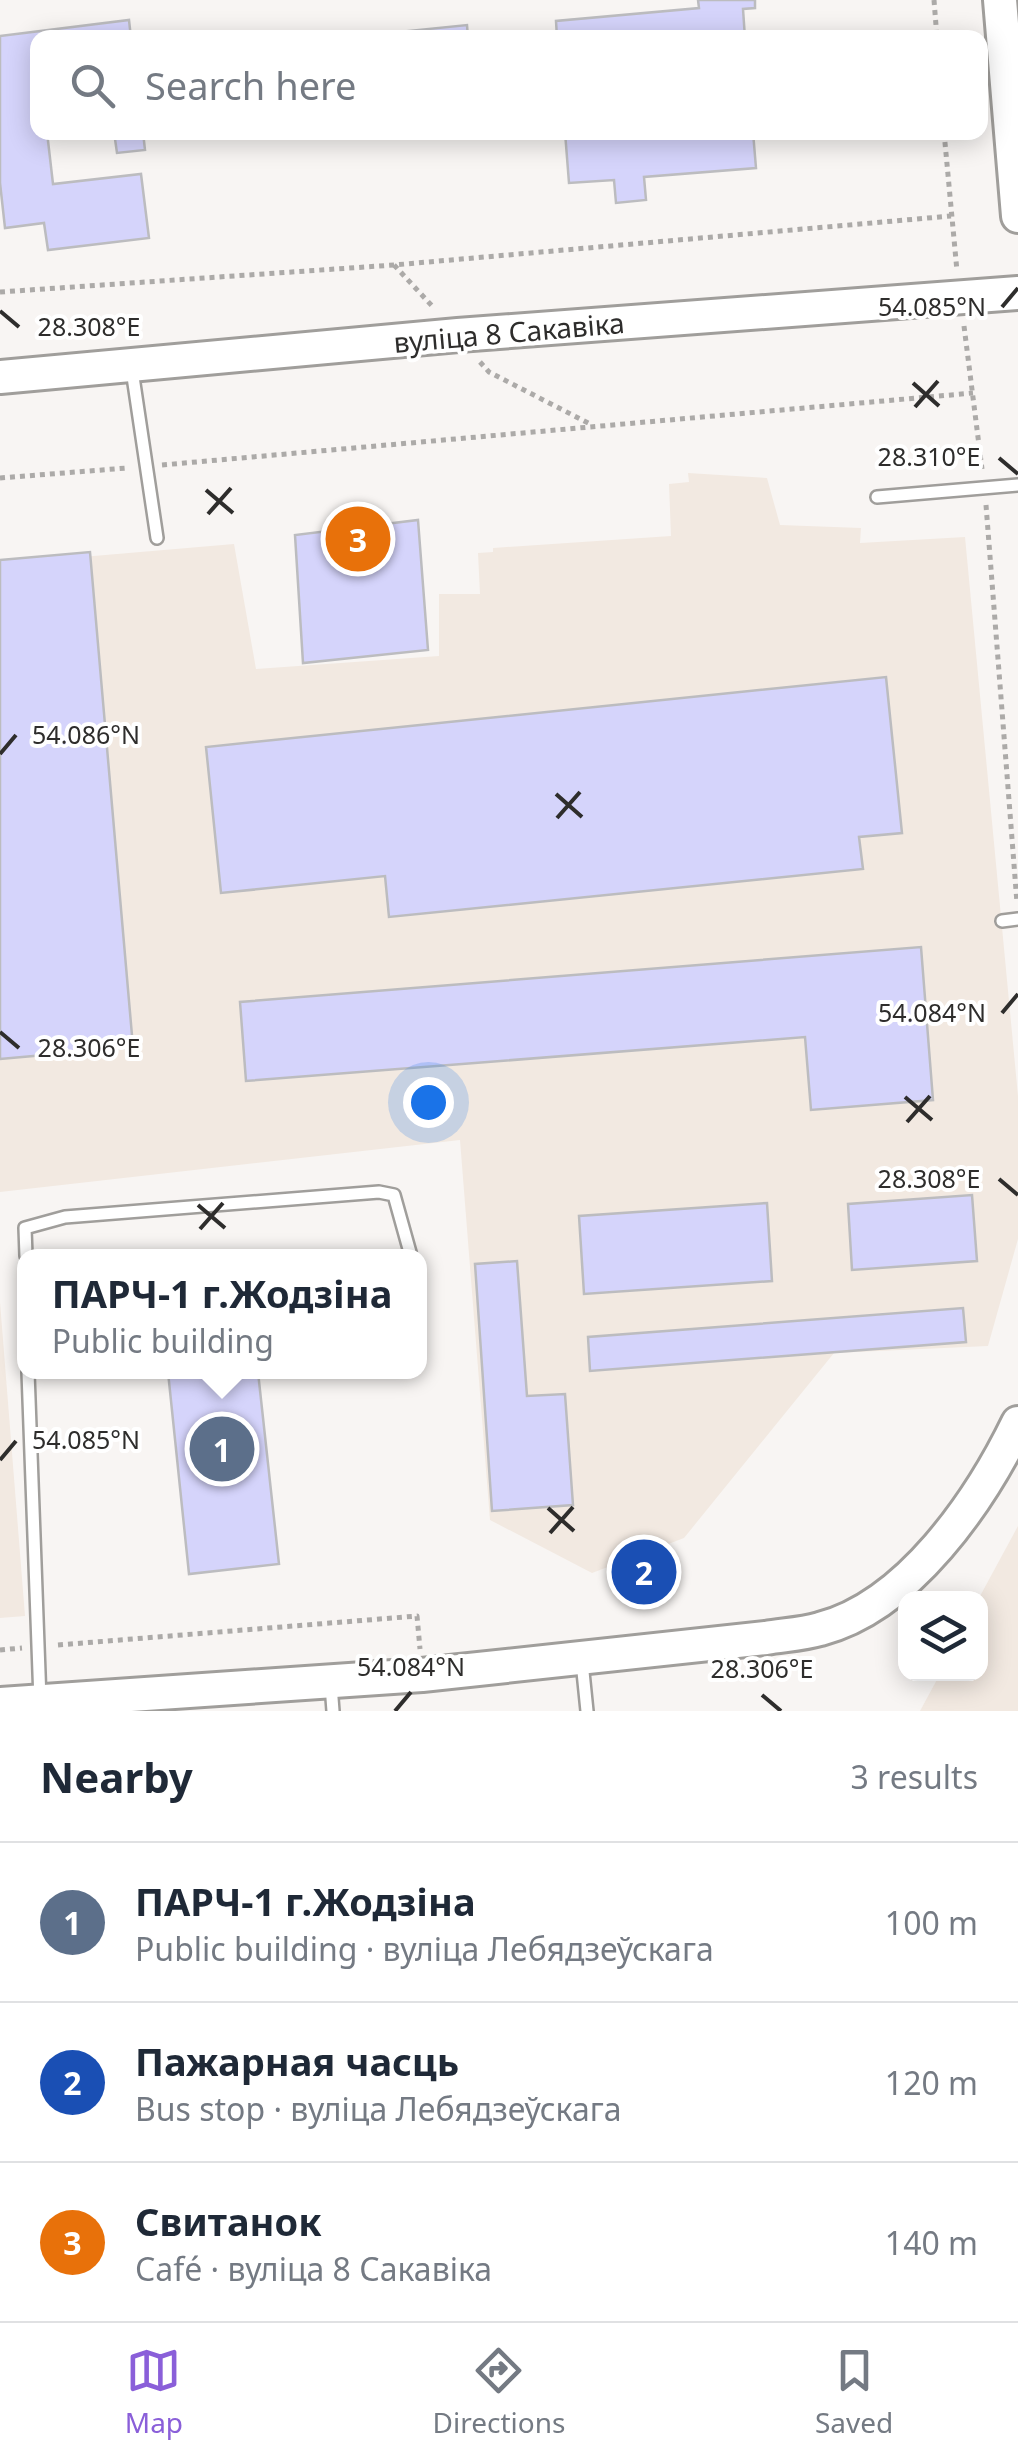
<!DOCTYPE html>
<html lang="en">
<head>
<meta charset="utf-8">
<style>
  body { margin:0; font-family:"Noto Sans",sans-serif; background:#f6f6f7; color:#1f2937 }
  .controls { position:absolute; right:30px; bottom:30px; display:grid; overflow:hidden; border-radius:20px; box-shadow:0 5px 25px #0003 }
  .controls button { width:90px; height:90px; display:grid; place-items:center; padding:0; border:0; border-bottom:2px solid #e0e1e3; background:#fff; color:#1f2937; font:50px sans-serif }
  .you { position:absolute; left:428px; top:1102px; width:35px; height:35px; margin:-25px; border:8px solid #fff; border-radius:50%; background:#1a73e8; box-shadow:0 0 0 15px #1a73e833 }
  .badge { display:grid; place-items:center; width:65px; height:65px; border-radius:50%; background:#8a5fd9; color:#fff; font-size:32px; font-weight:700 }
  .pin { position:absolute; translate:-50% -50%; border:5px solid #fff; box-shadow:0 2px 10px #0006 }
  .popup { position:absolute; left:17px; top:1249px; width:410px; height:130px; box-sizing:border-box; display:grid; place-content:center; border-radius:20px; background:#fff; filter:drop-shadow(0 2px 8px #0005); font-size:32px; white-space:nowrap; color:#747a83 }
  .popup b { font-size:38px; color:#1f2937 }
  .popup::after { content:''; position:absolute; left:50%; top:100%; margin-left:-20px; border:20px solid transparent; border-top-color:#fff }
  .list { margin:0; padding:0; list-style:none }
  h2 { display:flex; justify-content:space-between; align-items:center; height:130px; margin:0; padding:0 40px; font-size:42px }
  h2 small { font-size:32px; font-weight:400; color:#747a83 }
  .list li { display:grid; grid-template-columns:65px 1fr auto; gap:30px; align-items:center; box-sizing:border-box; height:160px; padding:0 40px; border-top:2px solid #e0e1e3 }
  .list b { display:block; font-size:38px; white-space:nowrap }
  .list p { margin:0; font-size:32px; white-space:nowrap; color:#747a83 }
  .list em { font-size:32px; font-style:normal; color:#747a83 }
  .icon { flex:none; width:55px; height:55px; fill:none; stroke:currentColor; stroke-width:2; stroke-linecap:round; stroke-linejoin:round }
  .map { position:relative; flex:none; width:1018px; height:1711px; overflow:hidden }
  .search { position:absolute; background:#fff; box-shadow:0 5px 25px #0003; left:30px; right:30px; top:30px; height:110px; display:flex; align-items:center; gap:25px; box-sizing:border-box; padding:0 35px; border-radius:20px; color:#747a83; font-size:38px }
  .sheet { height:610px; background:#fff }
  nav { display:flex; justify-content:space-around; align-items:center; box-sizing:border-box; height:140px; border-top:2px solid #e0e1e3; background:#fff; font-size:28px; color:#747a83 }
  nav a { display:grid; justify-items:center; gap:5px }
  nav .on { color:#8a5fd9 }
  .map>svg:first-child { display:block }
</style>
</head>
<body>
<div class="map">
<svg width="1018" height="1711" viewBox="0 0 1018 1711">
  <rect width="100%" height="100%" fill="#f8f5f3"/>
  <g fill="#f2e9e1">
    <polygon points="688,473 767,478 780,525 861,528 860,543 965,537 1018,1096 1018,1239 988,1346 834,1353 684,1538 592,1573 490,1520 460,1140 0,1192 0,564 234,544 256,669 439,656 439,594 480,594 478,553 493,552 493,548 671,536 669,484 689,482"/>
    <polygon points="0,1302 25,1616 0,1618"/>
    <polygon points="1018,1526 1018,1711 920,1711 940,1674 980,1674 979,1598"/>
  </g>
  <g fill="#d5d4fb" stroke="#bcbcbf" stroke-width="2.5">
    <polygon points="698,0 755,0 755,8 743,9 745,38 557,38 556,21 699,8"/>
    <polygon points="129,20 131,38 38,38 38,132 47,132 53,184 141,174 149,238 48,250 44,223 5,228 0,183 0,36"/>
    <polygon points="467,25 468,38 340,38"/>
    <polygon points="114,132 143,132 145,150 117,153"/>
    <polygon points="565,132 753,132 756,168 644,177 646,200 616,203 614,180 569,183"/>
    <polygon points="418,520 428,650 303,663 295,535"/>
    <polygon points="90,552 133,1047 0,1059 0,560"/>
    <polygon points="886,677 902,833 859,837 863,869 389,917 385,876 221,893 206,747"/>
    <polygon points="921,947 933,1100 811,1110 805,1037 246,1081 240,1002"/>
    <polygon points="972,1195 977,1261 852,1270 848,1204"/>
    <polygon points="767,1203 772,1281 584,1294 579,1216"/>
    <polygon points="517,1261 527,1396 565,1394 573,1505 492,1511 475,1264"/>
    <polygon points="963,1308 966,1342 590,1371 588,1337"/>
    <polygon points="168,1372 258,1372 279,1564 189,1574"/>
  </g>
  <g fill="none" stroke-linecap="round" stroke-linejoin="round">
    <g stroke="#a09e9b" stroke-width="16">
      <g id="lane">
        <polyline points="132,370 157,538"/>
        <polyline points="877,497 1018,485"/>
        <polyline points="1002,921 1018,919"/>
        <polyline points="26,1256 25,1228 65,1217 379,1192 394,1195 411,1256"/>
        <polyline points="28,1372 40,1700"/>
        <polyline points="582,1662 587,1711"/>
        <polyline points="331,1685 333,1711"/>
      </g>
    </g>
    <g stroke="#a09e9b" stroke-width="38">
      <g id="secondary">
        <polyline points="1000,0 1018,216"/>
        <polyline points="0,377 458,335 1018,293"/>
        <path d="M 0,1704 L 422,1675 L 766,1638 C 784,1635 803,1634 820,1629 C 909,1606 980,1501 1018,1423"/>
      </g>
    </g>
    <g stroke="#acaaa8" stroke-width="5" stroke-dasharray="5 5" stroke-linecap="butt">
      <polyline points="934,0 937,38"/>
      <polyline points="944,132 957,271"/>
      <polyline points="394,265 434,308"/>
      <polyline points="0,292 394,265 951,216"/>
      <polyline points="964,326 982,469"/>
      <polyline points="480,362 489,372 592,425"/>
      <polyline points="162,465 973,393"/>
      <polyline points="0,478 127,468"/>
      <polyline points="986,505 1017,903"/>
      <polyline points="58,1645 417,1616 420,1649"/>
      <polyline points="0,1650 22,1648"/>
    </g>
    <use href="#lane" stroke="#fff" stroke-width="11"/>
    <use href="#secondary" stroke="#fff" stroke-width="32"/>
  </g>
  <path fill="none" stroke="#2e2d2c" stroke-width="4" d="M 1002,307 L 1018,288M 0,311 L 19,327M 913,383 L 939,406M 915,407 L 938,381M 999,458 L 1018,474M 206,490 L 233,513M 208,514 L 231,488M 0,754 L 16,735M 556,794 L 582,817M 557,818 L 580,792M 1002,1013 L 1018,994M 0,1032 L 19,1048M 905,1097 L 932,1120M 907,1122 L 930,1096M 999,1179 L 1018,1195M 198,1205 L 225,1228M 200,1229 L 223,1203M 0,1460 L 16,1441M 548,1508 L 574,1531M 550,1533 L 573,1507M 762,1695 L 781,1711M 395,1711 L 411,1692"/>
  <g text-anchor="middle" dominant-baseline="central" stroke-width="8" stroke-linejoin="round" paint-order="stroke">
    <g font-size="28" fill="#2e2d2c" stroke="#fff">
      <text transform="translate(509 332) rotate(-5)">вуліца 8 Сакавіка</text>
    </g>
  </g>
  <g font-size="25" text-anchor="middle" fill="#2e2d2c" stroke="#fff" stroke-width="8" stroke-linejoin="round" paint-order="stroke">
    <text x="932" y="316">54.085°N</text>
    <text x="89" y="336">28.308°E</text>
    <text x="929" y="466">28.310°E</text>
    <text x="86" y="744">54.086°N</text>
    <text x="932" y="1022">54.084°N</text>
    <text x="89" y="1057">28.306°E</text>
    <text x="929" y="1188">28.308°E</text>
    <text x="86" y="1449">54.085°N</text>
    <text x="411" y="1676">54.084°N</text>
    <text x="762" y="1678">28.306°E</text>
  </g>
</svg>
<div class="controls">
<button><svg class="icon" aria-label="layers" viewBox="0 0 24 24"><path d="M12 4l9 5-9 5-9-5zM3 14l9 5 9-5"/></svg></button>
</div>
<div class="you"></div>
<div class="pin badge" style="left:222px;top:1449px;background:#5c6f8a">1</div>
<div class="popup"><b>ПАРЧ-1 г.Жодзіна</b>Public building</div>
<div class="pin badge" style="left:644px;top:1572px;background:#1a4fb4">2</div>
<div class="pin badge" style="left:358px;top:539px;background:#e8710a">3</div>
<div class="search"><svg class="icon" aria-label="search" viewBox="0 0 24 24"><circle cx="10" cy="10" r="6"/><path d="M15 15l6 6"/></svg>Search here</div>
</div>
<section class="sheet">
<h2>Nearby<small>3 results</small></h2>
<ul class="list">
<li><span class="badge" style="background:#5c6f8a">1</span><div><b>ПАРЧ-1 г.Жодзіна</b><p>Public building · вуліца Лебядзеўскага</p></div><em>100 m</em></li>
<li><span class="badge" style="background:#1a4fb4">2</span><div><b>Пажарная часць</b><p>Bus stop · вуліца Лебядзеўскага</p></div><em>120 m</em></li>
<li><span class="badge" style="background:#e8710a">3</span><div><b>Свитанок</b><p>Café · вуліца 8 Сакавіка</p></div><em>140 m</em></li>
</ul>
</section>
<nav>
<a class="on"><svg class="icon" aria-label="map" viewBox="0 0 24 24"><path d="M3 6l6-2 6 2 6-2v14l-6 2-6-2-6 2zM9 4v14M15 6v14"/></svg>Map</a>
<a><svg class="icon" aria-label="directions" viewBox="0 0 24 24"><path d="M12 3l9 9-9 9-9-9zM9 14v-3h6M13 9l2 2-2 2"/></svg>Directions</a>
<a><svg class="icon" aria-label="saved" viewBox="0 0 24 24"><path d="M7 4h10v16l-5-4-5 4z"/></svg>Saved</a>
</nav>
</body>
</html>
